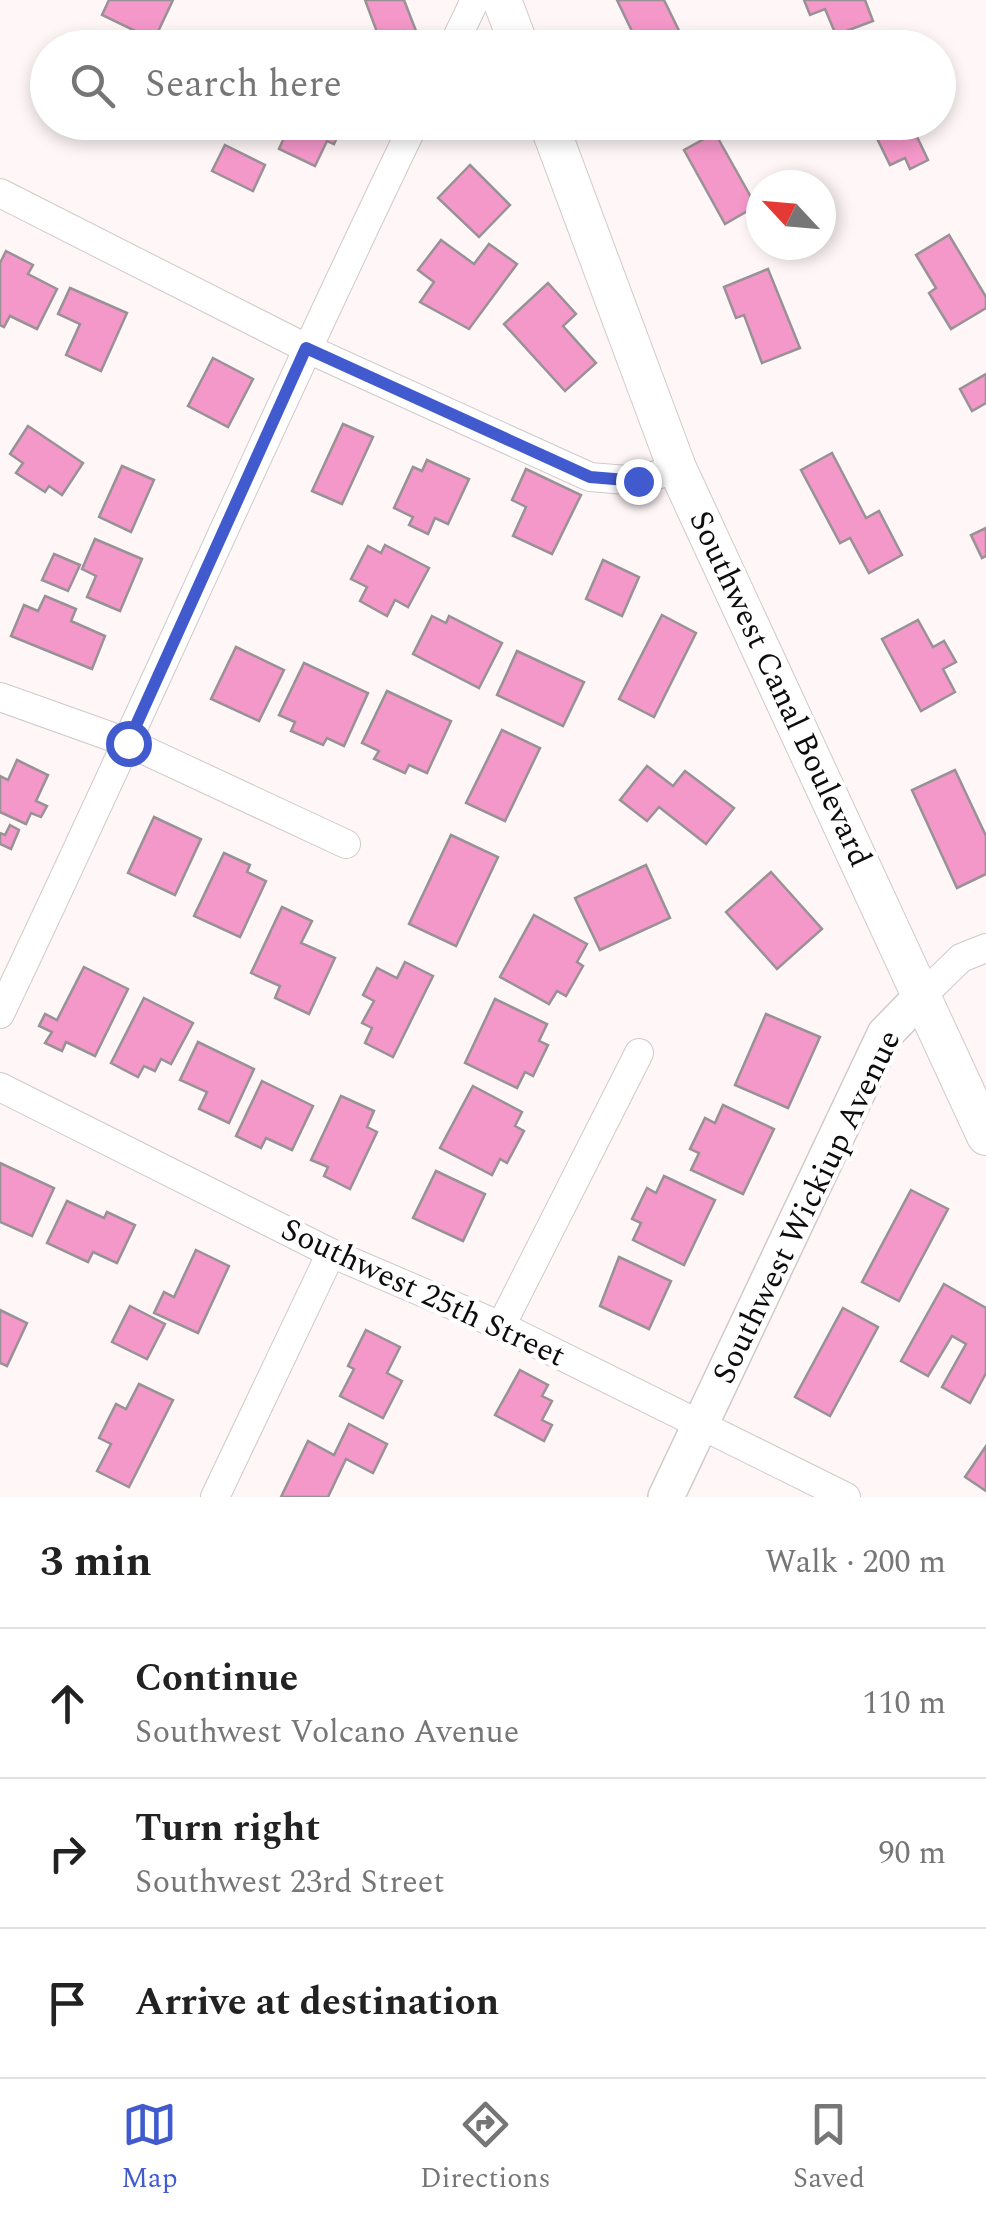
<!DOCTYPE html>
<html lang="en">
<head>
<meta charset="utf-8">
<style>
  body { margin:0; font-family:Spectral,serif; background:#f6f6f6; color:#222 }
  .compass { position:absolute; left:746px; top:170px; width:90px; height:90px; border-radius:50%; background:#fff; box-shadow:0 5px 15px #0003; rotate:296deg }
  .stop { position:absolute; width:30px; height:30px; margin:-22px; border:8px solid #415bce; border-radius:50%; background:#fff }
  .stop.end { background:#415bce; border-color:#fff; box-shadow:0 2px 10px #0008 }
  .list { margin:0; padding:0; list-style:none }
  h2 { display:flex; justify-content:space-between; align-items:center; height:130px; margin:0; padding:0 40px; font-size:42px }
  h2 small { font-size:32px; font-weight:400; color:#767676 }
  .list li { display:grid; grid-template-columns:65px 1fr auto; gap:30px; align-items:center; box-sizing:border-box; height:150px; padding:0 40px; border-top:2px solid #e0e0e0 }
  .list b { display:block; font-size:38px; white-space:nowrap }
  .list p { margin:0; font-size:32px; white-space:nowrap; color:#767676 }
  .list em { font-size:32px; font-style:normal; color:#767676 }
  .icon { flex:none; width:55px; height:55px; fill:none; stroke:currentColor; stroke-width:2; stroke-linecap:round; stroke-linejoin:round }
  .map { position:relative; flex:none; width:986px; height:1497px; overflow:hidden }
  .search { position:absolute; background:#fff; box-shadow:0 5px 15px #0003; left:30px; right:30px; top:30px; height:110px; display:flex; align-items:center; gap:25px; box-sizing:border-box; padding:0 35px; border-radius:55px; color:#767676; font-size:38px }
  .sheet { height:580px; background:#fff }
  nav { display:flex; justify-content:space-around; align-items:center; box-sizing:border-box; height:140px; border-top:2px solid #e0e0e0; background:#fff; font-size:28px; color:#767676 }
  nav a { display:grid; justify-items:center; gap:5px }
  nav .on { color:#415bce }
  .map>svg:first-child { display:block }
</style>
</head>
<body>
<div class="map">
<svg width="986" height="1497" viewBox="0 0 986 1497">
  <rect width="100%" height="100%" fill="#fef6f7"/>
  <g fill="#f497c9" stroke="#999295" stroke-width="2.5">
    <polygon points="109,0 173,0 154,40 102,15"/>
    <polygon points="365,0 404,0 418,36 383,48"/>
    <polygon points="617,0 664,0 687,47 640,48"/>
    <polygon points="804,0 865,0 873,21 836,35 825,9 810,15"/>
    <polygon points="291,122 344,122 334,144 327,141 315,166 279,149"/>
    <polygon points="869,122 910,122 928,160 910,169 905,158 890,165"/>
    <polygon points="715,133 756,206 725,224 684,150"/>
    <polygon points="225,145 265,165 253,191 212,171"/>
    <polygon points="470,165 510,205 479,237 438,198"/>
    <polygon points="949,235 986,297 986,308 951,329 929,293 936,288 916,255"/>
    <polygon points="441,240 474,264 489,244 517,264 469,329 420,302 434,282 418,270"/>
    <polygon points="6,251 33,265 28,274 57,289 37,329 10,316 4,327 0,325 0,263"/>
    <polygon points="768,269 800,348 762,363 744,315 736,318 724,287"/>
    <polygon points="548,283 576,314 563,326 596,363 565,391 504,324"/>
    <polygon points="70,288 127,313 101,371 66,355 80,324 58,314"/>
    <polygon points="213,358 253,379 228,427 188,406"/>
    <polygon points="986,374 986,403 972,411 960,389"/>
    <polygon points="343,424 373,437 342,504 312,491"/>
    <polygon points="28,426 83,463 62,495 49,486 45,492 16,473 23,463 10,454"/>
    <polygon points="832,453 866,518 879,511 902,555 869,573 850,538 840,543 801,470"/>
    <polygon points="427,460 469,479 448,524 435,518 428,534 409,525 413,517 394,508 413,467 422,471"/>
    <polygon points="122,466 154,480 131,532 99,517"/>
    <polygon points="526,469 581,495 552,554 513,536 526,507 512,500"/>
    <polygon points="986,528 986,556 982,558 971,535"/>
    <polygon points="95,539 142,559 120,611 87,597 96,576 82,569"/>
    <polygon points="385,545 429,568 408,607 395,600 387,616 360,601 367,587 351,579 368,546 381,553"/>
    <polygon points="54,554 80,565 68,591 42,580"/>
    <polygon points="603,560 639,577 622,616 586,599"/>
    <polygon points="45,596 76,609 71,621 105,636 92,669 11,636 24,605 38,611"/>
    <polygon points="662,615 696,633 654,717 619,699"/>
    <polygon points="432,616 446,623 449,616 502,643 479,688 413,654"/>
    <polygon points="918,620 933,647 944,641 956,662 943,669 955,692 921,711 882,639"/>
    <polygon points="236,647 284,670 259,721 211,699"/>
    <polygon points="517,651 584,682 563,726 497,695"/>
    <polygon points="304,663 368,693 344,746 327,738 323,745 291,731 295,722 279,715"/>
    <polygon points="387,691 451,721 427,773 409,765 405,773 374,759 379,751 362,743"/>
    <polygon points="502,730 540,748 505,821 466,803"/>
    <polygon points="17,760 48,775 36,801 47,806 41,817 31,813 26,824 0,812 0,776 8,780"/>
    <polygon points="647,766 673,786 685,771 734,808 706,844 659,807 647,821 620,800"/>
    <polygon points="955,770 986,836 986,874 957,888 912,790"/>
    <polygon points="154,817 201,839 175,895 128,873"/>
    <polygon points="10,825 19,830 11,849 0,844 0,833 5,835"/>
    <polygon points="451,835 498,857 456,946 409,924"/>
    <polygon points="224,853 250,865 247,872 266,881 240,937 194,916"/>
    <polygon points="646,865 670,918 600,950 575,898"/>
    <polygon points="771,872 822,929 777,969 726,912"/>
    <polygon points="282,907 312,921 301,943 335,958 309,1014 275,998 280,986 251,973"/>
    <polygon points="534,915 587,944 577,962 583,966 566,996 557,991 549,1004 500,977"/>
    <polygon points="405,962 433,976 393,1057 365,1043 372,1028 362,1023 374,1001 363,995 377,968 397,978"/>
    <polygon points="84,967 128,989 95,1056 66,1042 62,1051 45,1043 52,1032 39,1026 45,1014 57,1020"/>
    <polygon points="144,998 193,1023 171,1064 161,1059 155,1071 144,1066 138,1077 111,1063"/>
    <polygon points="495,999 547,1024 539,1041 548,1045 533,1076 525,1072 517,1088 465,1063"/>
    <polygon points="766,1014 820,1037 788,1108 735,1085"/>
    <polygon points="198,1042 254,1069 229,1123 199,1109 207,1092 180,1080"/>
    <polygon points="262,1081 313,1106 292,1150 266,1138 261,1148 236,1136"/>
    <polygon points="473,1086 522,1112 515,1126 524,1131 507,1163 500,1159 492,1175 440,1148"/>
    <polygon points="341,1096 374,1111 367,1127 377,1132 350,1189 324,1176 328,1167 311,1160"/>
    <polygon points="723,1105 774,1129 743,1194 691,1170 699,1153 690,1149 705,1118 715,1123"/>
    <polygon points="0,1163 54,1188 32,1236 0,1222"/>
    <polygon points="436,1171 485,1194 463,1241 413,1218"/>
    <polygon points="664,1176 715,1200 684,1265 633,1240 641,1223 632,1219 647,1188 656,1193"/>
    <polygon points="911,1190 948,1209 899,1301 862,1282"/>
    <polygon points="67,1201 104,1218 107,1212 135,1225 117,1263 93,1252 88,1262 47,1243"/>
    <polygon points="196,1250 229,1266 198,1333 154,1313 164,1292 174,1297"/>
    <polygon points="619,1257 671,1281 649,1329 600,1306"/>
    <polygon points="944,1284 986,1308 986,1373 970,1403 942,1387 966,1344 952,1336 928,1376 901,1361"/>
    <polygon points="130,1306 165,1324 147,1359 112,1342"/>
    <polygon points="843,1308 878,1327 830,1416 795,1397"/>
    <polygon points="0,1310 27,1323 7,1366 0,1363"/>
    <polygon points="366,1330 400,1347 387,1373 402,1381 383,1418 340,1396 354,1369 348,1366"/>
    <polygon points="520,1370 548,1385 542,1396 552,1401 542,1420 552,1425 544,1441 495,1415"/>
    <polygon points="139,1384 173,1400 129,1487 97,1471 111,1444 99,1438 116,1404 126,1409"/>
    <polygon points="349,1424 387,1444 373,1473 346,1459 328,1497 281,1497 308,1441 334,1455"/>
    <polygon points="986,1446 986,1491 965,1477"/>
  </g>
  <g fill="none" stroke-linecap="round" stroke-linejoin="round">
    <g stroke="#d1c9ca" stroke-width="30">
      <g id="minor">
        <polyline points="452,48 475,0"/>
        <polyline points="0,193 306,348 590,477 639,481 677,468"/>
        <polyline points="0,697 129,743 346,844"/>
        <polyline points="922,996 961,958 986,948"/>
        <path d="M 0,1014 C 141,718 272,417 415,122"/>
        <polyline points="0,1087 331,1253 501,1326 846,1497"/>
        <polyline points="501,1326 639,1053"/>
        <polyline points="215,1497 331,1253"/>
      </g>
    </g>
    <g stroke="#d1c9ca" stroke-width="38">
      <polyline id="tertiary" points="666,1497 885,1034 922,996"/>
    </g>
    <g stroke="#d1c9ca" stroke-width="40">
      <g id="secondary">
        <polyline points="502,0 520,48"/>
        <polyline points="548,122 677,468 986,1136"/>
      </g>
    </g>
    <use href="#minor" stroke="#fff" stroke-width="28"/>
    <use href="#tertiary" stroke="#fff" stroke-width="35"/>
    <use href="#secondary" stroke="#fff" stroke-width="38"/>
  </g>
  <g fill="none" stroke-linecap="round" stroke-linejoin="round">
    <polyline stroke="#415bce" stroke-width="12" points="128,743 306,348 590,477 638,481"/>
  </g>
  <g text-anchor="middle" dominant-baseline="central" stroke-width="9" stroke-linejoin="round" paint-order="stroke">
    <g font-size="32" fill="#0e0c0c" stroke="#fff">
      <text transform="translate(780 689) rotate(65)">Southwest Canal Boulevard</text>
      <text transform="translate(807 1207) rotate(-64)">Southwest Wickiup Avenue</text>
      <text transform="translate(423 1293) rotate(25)">Southwest 25th Street</text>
    </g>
  </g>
</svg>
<svg class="compass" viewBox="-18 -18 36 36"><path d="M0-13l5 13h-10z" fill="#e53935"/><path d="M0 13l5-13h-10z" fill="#767676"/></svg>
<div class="stop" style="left:128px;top:743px"></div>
<div class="stop end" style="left:638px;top:481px"></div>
<div class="search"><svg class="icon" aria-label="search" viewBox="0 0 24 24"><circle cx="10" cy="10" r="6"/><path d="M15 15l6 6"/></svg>Search here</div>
</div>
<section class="sheet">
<h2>3 min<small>Walk · 200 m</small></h2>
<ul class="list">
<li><svg class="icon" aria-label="ahead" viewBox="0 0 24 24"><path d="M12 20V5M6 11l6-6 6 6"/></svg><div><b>Continue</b><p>Southwest Volcano Avenue</p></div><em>110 m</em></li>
<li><svg class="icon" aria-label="right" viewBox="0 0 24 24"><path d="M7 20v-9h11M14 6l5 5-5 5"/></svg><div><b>Turn right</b><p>Southwest 23rd Street</p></div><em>90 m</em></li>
<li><svg class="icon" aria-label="arrive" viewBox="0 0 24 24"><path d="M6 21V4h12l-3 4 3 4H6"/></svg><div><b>Arrive at destination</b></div></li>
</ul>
</section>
<nav>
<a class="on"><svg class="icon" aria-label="map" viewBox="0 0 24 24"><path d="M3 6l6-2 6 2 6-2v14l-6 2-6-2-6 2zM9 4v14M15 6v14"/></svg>Map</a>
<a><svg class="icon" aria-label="directions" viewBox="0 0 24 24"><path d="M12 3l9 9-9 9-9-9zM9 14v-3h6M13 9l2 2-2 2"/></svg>Directions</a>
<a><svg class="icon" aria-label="saved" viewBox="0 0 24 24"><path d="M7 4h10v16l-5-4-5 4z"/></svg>Saved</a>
</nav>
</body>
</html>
